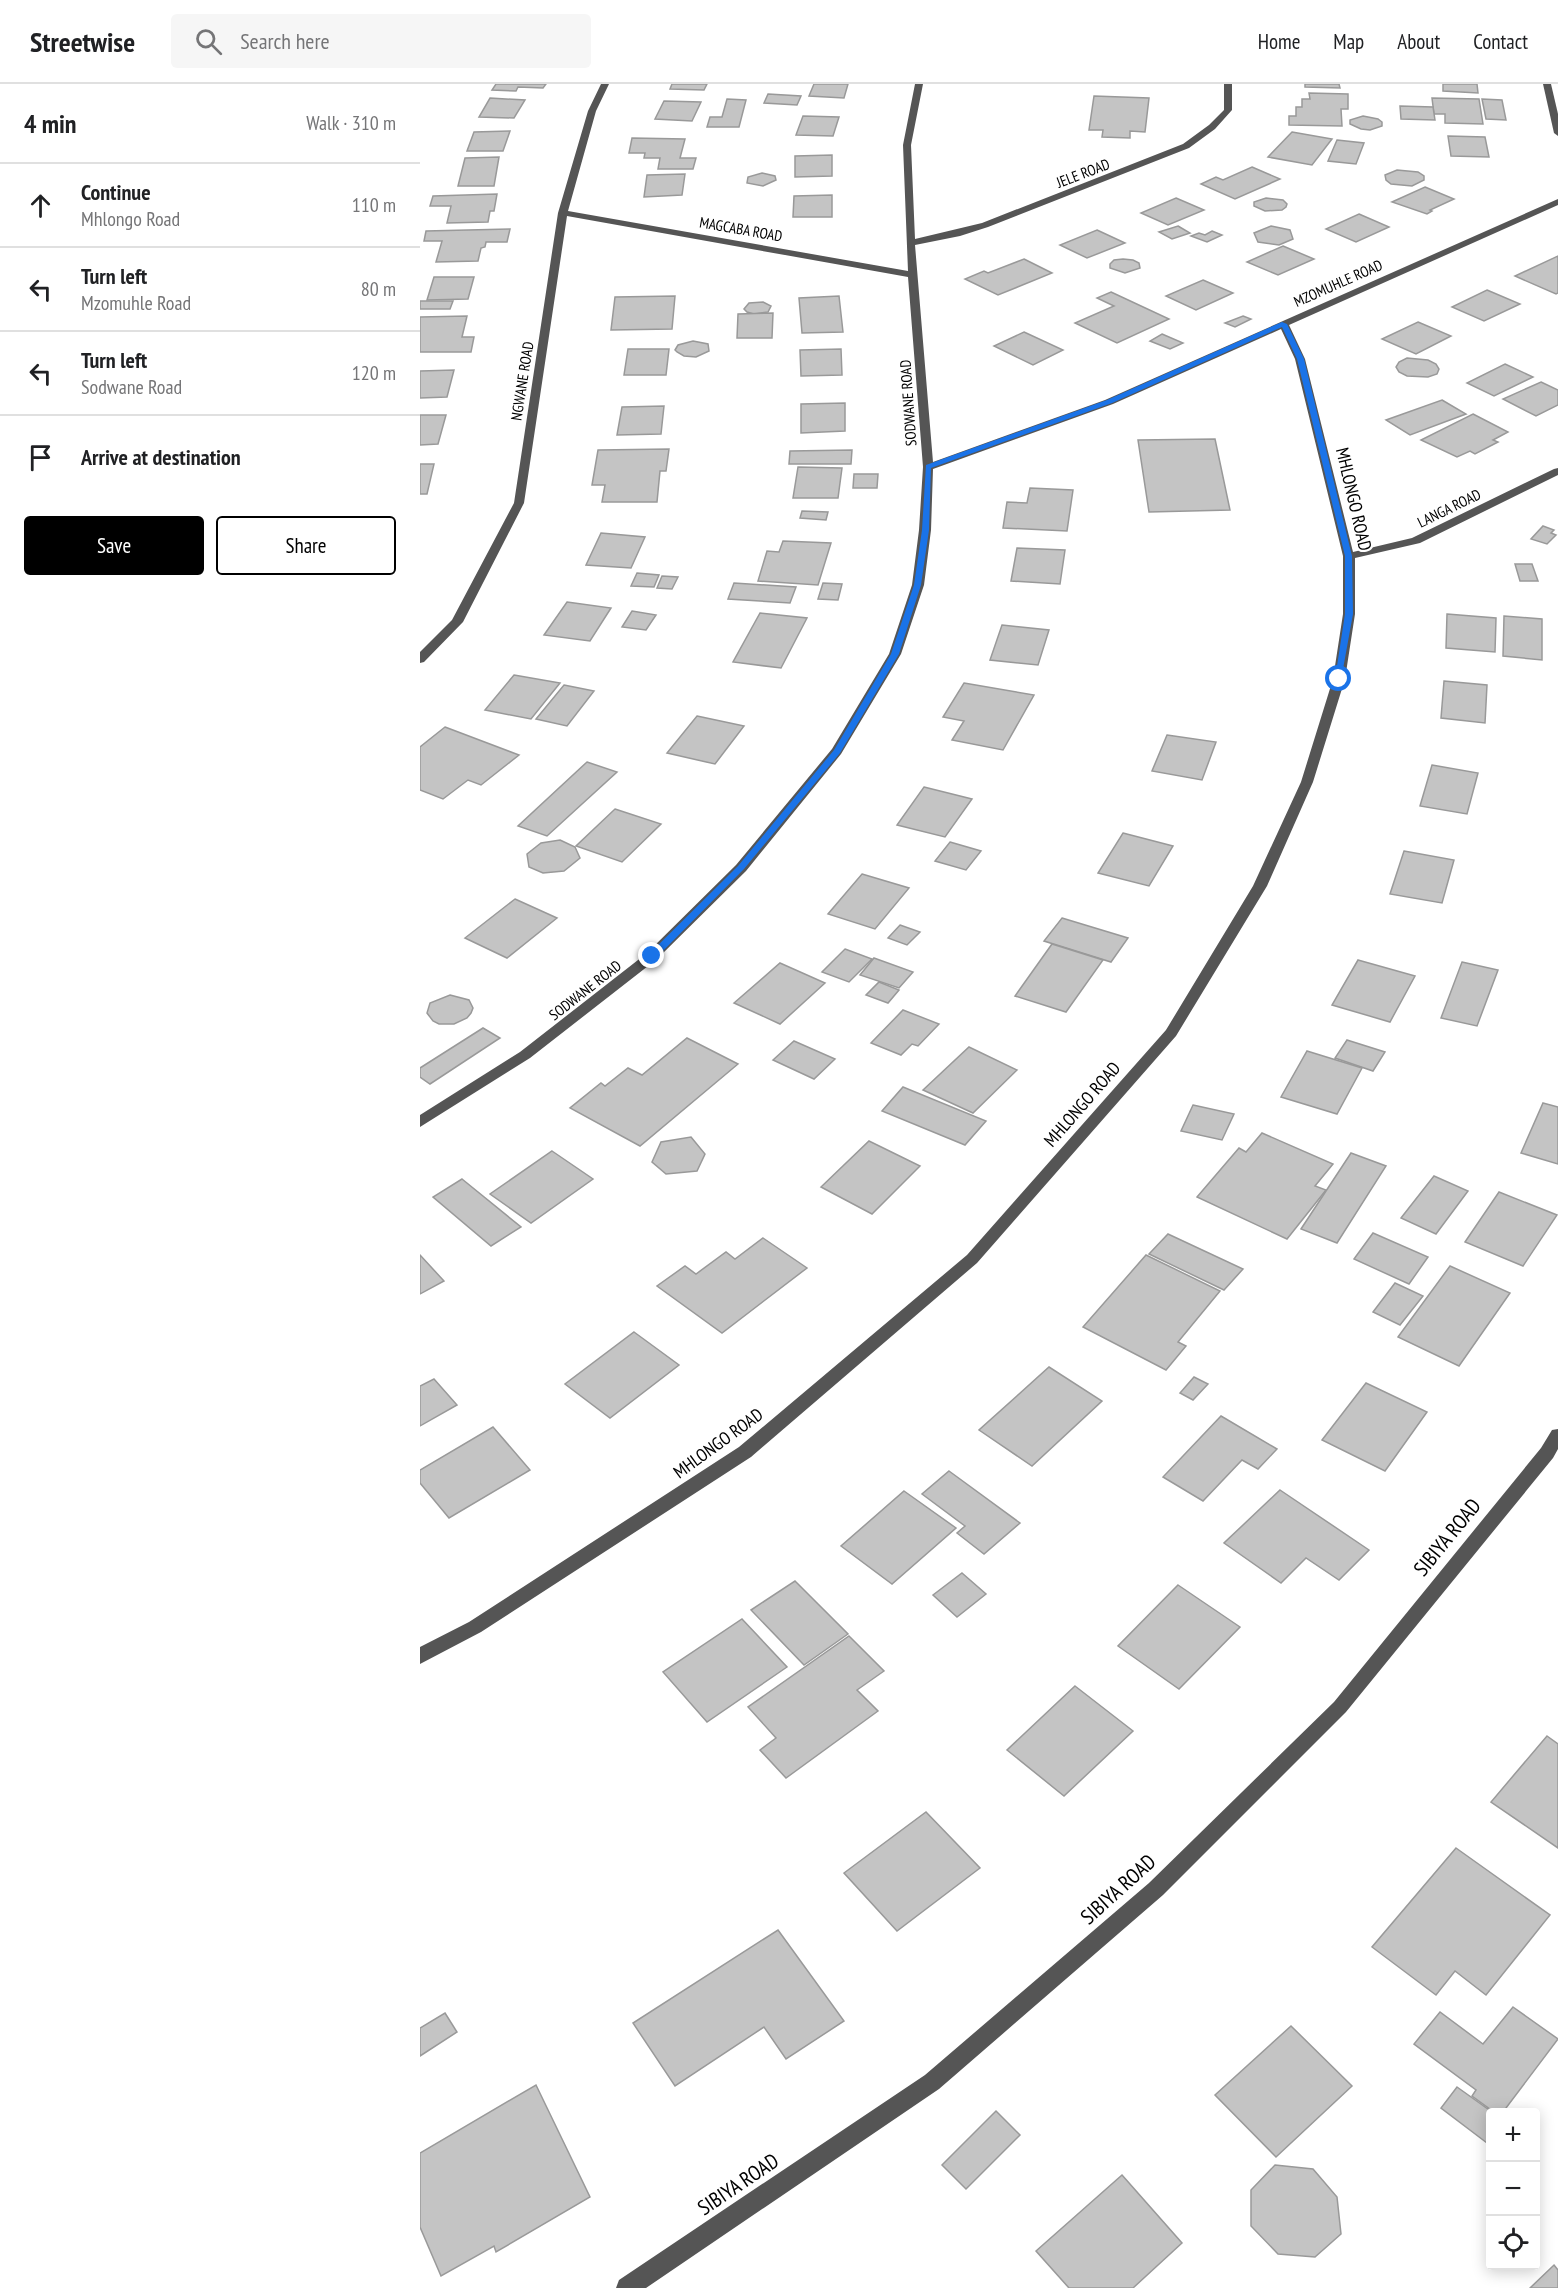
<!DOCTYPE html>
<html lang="en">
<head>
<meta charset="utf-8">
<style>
  body { margin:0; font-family:"PT Sans Narrow",sans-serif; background:#f6f6f6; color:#202124 }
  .controls { position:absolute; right:18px; bottom:18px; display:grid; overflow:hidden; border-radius:6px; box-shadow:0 3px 15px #0003 }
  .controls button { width:54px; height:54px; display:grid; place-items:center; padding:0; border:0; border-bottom:2px solid #e0e0e0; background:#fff; color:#202124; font:30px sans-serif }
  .stop { position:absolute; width:18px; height:18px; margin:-14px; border:4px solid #1a73e8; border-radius:50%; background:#fff }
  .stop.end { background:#1a73e8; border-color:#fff; box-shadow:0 2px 6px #0008 }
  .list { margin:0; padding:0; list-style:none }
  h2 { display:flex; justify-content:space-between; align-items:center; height:78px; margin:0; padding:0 24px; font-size:26px }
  h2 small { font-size:20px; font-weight:400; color:#757577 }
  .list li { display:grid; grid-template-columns:39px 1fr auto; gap:18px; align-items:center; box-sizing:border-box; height:84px; padding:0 24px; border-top:2px solid #e0e0e0 }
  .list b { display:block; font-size:22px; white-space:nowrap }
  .list p { margin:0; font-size:20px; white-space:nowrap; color:#757577 }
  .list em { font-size:20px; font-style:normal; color:#757577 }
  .actions { display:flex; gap:12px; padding:18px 24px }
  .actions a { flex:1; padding:14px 0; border:2px solid #000; border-radius:6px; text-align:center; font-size:21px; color:#000 }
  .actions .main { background:#000; color:#fff }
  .icon { flex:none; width:33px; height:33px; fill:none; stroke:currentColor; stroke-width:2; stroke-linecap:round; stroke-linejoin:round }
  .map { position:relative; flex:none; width:1138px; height:2204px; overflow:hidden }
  header { display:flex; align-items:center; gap:36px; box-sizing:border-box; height:84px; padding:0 30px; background:#fff; border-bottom:2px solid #e0e0e0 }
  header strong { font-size:28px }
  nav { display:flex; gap:33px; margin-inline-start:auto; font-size:21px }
  .search { width:420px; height:54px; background:#f6f6f6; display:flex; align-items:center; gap:15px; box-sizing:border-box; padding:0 21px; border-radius:6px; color:#757577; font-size:22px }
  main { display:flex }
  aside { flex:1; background:#fff }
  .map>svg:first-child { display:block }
</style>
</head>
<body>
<header>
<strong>Streetwise</strong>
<div class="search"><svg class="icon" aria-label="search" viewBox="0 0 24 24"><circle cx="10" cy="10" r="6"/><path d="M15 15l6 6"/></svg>Search here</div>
<nav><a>Home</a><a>Map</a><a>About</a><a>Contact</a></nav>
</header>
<main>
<aside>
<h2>4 min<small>Walk · 310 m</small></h2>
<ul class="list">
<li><svg class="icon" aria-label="ahead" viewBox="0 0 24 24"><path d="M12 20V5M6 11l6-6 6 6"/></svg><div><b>Continue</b><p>Mhlongo Road</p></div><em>110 m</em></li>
<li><svg class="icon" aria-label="left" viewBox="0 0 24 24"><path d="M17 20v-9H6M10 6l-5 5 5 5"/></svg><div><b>Turn left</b><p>Mzomuhle Road</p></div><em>80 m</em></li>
<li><svg class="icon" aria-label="left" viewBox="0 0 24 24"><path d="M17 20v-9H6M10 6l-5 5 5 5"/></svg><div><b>Turn left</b><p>Sodwane Road</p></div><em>120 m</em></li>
<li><svg class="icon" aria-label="arrive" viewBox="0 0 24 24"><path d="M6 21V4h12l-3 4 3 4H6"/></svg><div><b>Arrive at destination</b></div></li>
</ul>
<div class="actions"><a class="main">Save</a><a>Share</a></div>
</aside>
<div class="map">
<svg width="1138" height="2204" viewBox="0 0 1138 2204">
  <rect width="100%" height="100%" fill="#fff"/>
  <g fill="#c4c4c4" stroke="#999" stroke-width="1.5">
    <polygon points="76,0 126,0 123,4 98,3 96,7 72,6"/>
    <polygon points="252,0 287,0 284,6 250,5"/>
    <polygon points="394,0 428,0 424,14 389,12"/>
    <polygon points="885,0 919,0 920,4 885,3"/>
    <polygon points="1023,0 1057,0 1058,9 1023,7"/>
    <polygon points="889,9 928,10 928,25 921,25 922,42 869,41 869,32 876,32 876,23 882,23 882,15 890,15"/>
    <polygon points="348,10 381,12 377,21 344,19"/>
    <polygon points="674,12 729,14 725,48 710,47 710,54 682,53 683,46 669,46"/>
    <polygon points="70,14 105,16 94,34 59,33"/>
    <polygon points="1012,14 1059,15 1063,40 1025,39 1025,30 1014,30"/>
    <polygon points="307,15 326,16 319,43 287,43 290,33 302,33"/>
    <polygon points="1062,15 1082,16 1086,36 1066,35"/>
    <polygon points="244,17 281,18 272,37 235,35"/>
    <polygon points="980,22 1013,23 1015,36 981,35"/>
    <polygon points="383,32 419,33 413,52 376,51"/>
    <polygon points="943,32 958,35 962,38 962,42 950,46 941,45 930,40 930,36"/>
    <polygon points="90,47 83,67 47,67 54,48"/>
    <polygon points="872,48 912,55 892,81 848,73"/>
    <polygon points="1028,52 1065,53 1069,73 1031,72"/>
    <polygon points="212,54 265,55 260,74 276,74 273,85 238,85 240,74 224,74 225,69 209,69"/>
    <polygon points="917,56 944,59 936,80 908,77"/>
    <polygon points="412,71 412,92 375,93 375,72"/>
    <polygon points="79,73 74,102 38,102 45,74"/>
    <polygon points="832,83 860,95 815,115 781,100 796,93 803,96"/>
    <polygon points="977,86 998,88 1004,92 1004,96 992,102 971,100 966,96 965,91"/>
    <polygon points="342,89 355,92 356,96 343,102 327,99 328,93"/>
    <polygon points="265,90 262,111 224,113 227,91"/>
    <polygon points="1005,103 1034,115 1010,126 1012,127 1007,130 972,118"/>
    <polygon points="77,110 74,127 70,127 68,138 27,139 31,122 10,122 13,112"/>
    <polygon points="412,111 412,133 373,133 374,112"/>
    <polygon points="756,114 784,126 748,141 721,129"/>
    <polygon points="846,114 863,116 867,120 866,123 862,126 845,127 834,122 834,118"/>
    <polygon points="939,130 969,143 936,158 906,145"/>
    <polygon points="758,142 770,149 752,155 739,148"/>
    <polygon points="851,142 870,146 873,155 859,161 838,158 834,149"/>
    <polygon points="90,145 87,158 66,158 65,163 61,164 58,177 16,178 22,157 4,157 6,147"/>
    <polygon points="677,146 705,159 667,174 640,161"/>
    <polygon points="792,147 802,151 787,158 771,152 779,149 785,151"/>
    <polygon points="863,162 894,175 858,191 827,178"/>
    <polygon points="1138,172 1138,209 1136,210 1095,192"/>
    <polygon points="604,175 632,189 578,211 545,195 564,187 568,189"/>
    <polygon points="703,175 713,176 719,179 720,184 705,189 690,184 690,180 694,176"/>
    <polygon points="14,193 54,193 48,215 7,216"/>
    <polygon points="783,196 813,209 776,226 746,212"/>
    <polygon points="1067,206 1100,220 1064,237 1032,223"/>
    <polygon points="691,208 749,235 697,259 655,239 694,222 677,214"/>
    <polygon points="255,212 252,245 191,246 195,213"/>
    <polygon points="419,212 423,248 382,249 379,214"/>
    <polygon points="0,217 33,217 30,225 0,225"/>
    <polygon points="343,218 351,222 348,228 334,230 327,228 324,225 329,219"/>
    <polygon points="353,229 352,254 317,254 318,230"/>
    <polygon points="47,232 42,253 54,253 51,268 0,268 0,233"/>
    <polygon points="823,232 831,235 815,243 805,239"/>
    <polygon points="998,238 1031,252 996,270 962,255"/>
    <polygon points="604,248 643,266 613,281 574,262"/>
    <polygon points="742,250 763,259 750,265 730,257"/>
    <polygon points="273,257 288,260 289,267 276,273 264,272 257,268 255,266 258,261"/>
    <polygon points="208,265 249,265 246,291 204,291"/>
    <polygon points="421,265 422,291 381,292 380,266"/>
    <polygon points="987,274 1008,276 1016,280 1019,285 1017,290 1008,293 987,292 979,288 976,283 979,278"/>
    <polygon points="1085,280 1113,293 1074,312 1047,299"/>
    <polygon points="34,286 27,313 0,314 0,287"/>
    <polygon points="1121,298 1138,306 1138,321 1116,332 1083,315"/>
    <polygon points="1022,316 1046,330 990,351 966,336"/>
    <polygon points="425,319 425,347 381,349 381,320"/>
    <polygon points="244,322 241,350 197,351 202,323"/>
    <polygon points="1053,330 1088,348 1073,356 1078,358 1055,370 1050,367 1037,373 1001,356"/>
    <polygon points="0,331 26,331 18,360 0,361"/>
    <polygon points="795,355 810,426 729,428 718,356"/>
    <polygon points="249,365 246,387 240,387 237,418 182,418 185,401 172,401 178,366"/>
    <polygon points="432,366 431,380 369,380 370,367"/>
    <polygon points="0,380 14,380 7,410 0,410"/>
    <polygon points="378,383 422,384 418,414 373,414"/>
    <polygon points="434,390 458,390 457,404 433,404"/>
    <polygon points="610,404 653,406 647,447 583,444 587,418 607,419"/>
    <polygon points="382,427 408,428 406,436 380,434"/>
    <polygon points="1123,442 1134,446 1131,449 1136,451 1127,460 1111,455"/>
    <polygon points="181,449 225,453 211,484 166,481"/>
    <polygon points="363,457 411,459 398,501 338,497 347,467 359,468"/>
    <polygon points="597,464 645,466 640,500 591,497"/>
    <polygon points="1095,480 1112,480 1118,497 1100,497"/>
    <polygon points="217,489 239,491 234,503 211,502"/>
    <polygon points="242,492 258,493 252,505 237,504"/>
    <polygon points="314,499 376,503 370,519 308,515"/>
    <polygon points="403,499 422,500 418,516 398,515"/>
    <polygon points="147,518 191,524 170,557 124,551"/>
    <polygon points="212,527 236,531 226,546 202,543"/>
    <polygon points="340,529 387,534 361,584 313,578"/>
    <polygon points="1027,530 1076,534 1075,568 1026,564"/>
    <polygon points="1084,532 1122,535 1122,576 1083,572"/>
    <polygon points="582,541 629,546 618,581 570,576"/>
    <polygon points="94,591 140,599 111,635 65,626"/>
    <polygon points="1024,597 1067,601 1065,639 1021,634"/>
    <polygon points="544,599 614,611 583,666 532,656 544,637 523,633"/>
    <polygon points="144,601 174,607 147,642 116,635"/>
    <polygon points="277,632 324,642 295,680 247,669"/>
    <polygon points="25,643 99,671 61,701 48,696 23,715 0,706 0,663"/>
    <polygon points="747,651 796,658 782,696 732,687"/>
    <polygon points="167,678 197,688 127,752 98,742"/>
    <polygon points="1012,681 1058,689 1047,730 1000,722"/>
    <polygon points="504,703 552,715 525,753 477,741"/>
    <polygon points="195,725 241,740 202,778 156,762"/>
    <polygon points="703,749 753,762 729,802 678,789"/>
    <polygon points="140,756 155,763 160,774 144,787 123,789 109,783 107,770 121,759"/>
    <polygon points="530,758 561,767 546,786 515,777"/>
    <polygon points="984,767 1034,776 1022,819 970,810"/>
    <polygon points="442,790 489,804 455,845 408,830"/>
    <polygon points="95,815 137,834 87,874 45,854"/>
    <polygon points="642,834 708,854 691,878 624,857"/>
    <polygon points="480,841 500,848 487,861 468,854"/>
    <polygon points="632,860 683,876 646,928 595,912"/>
    <polygon points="425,865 452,875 429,898 402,888"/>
    <polygon points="454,874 493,888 479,904 440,891"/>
    <polygon points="938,876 995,892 970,938 912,921"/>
    <polygon points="1042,878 1078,886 1057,942 1021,934"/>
    <polygon points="360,879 405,899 360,940 314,919"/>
    <polygon points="459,898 479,906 468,919 446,911"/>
    <polygon points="30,911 49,916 53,924 51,929 47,934 34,940 19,940 13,937 7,929 10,919"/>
    <polygon points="483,926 519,940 498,962 492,960 481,971 451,959"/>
    <polygon points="63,944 80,954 10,1000 0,993 0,984"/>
    <polygon points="267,954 318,980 220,1062 150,1024 181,999 185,1002 208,984 222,991"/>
    <polygon points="927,956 965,968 953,987 915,974"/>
    <polygon points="374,957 415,975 394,995 353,976"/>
    <polygon points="549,963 597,986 553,1029 503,1006"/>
    <polygon points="887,967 942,984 917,1030 861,1013"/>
    <polygon points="483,1003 566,1037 545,1061 462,1027"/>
    <polygon points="1123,1019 1138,1023 1138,1080 1101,1069"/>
    <polygon points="773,1021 814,1030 802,1056 761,1047"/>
    <polygon points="842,1049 913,1080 895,1102 906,1106 867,1155 777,1113 819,1064 826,1068"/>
    <polygon points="271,1053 285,1070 277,1087 246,1090 232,1078 241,1058"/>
    <polygon points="449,1057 500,1082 452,1130 401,1103"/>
    <polygon points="132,1067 173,1095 111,1139 70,1110"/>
    <polygon points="931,1069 966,1082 917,1159 881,1145"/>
    <polygon points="1014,1092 1048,1107 1016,1150 981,1134"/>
    <polygon points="42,1095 101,1143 71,1162 13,1113"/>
    <polygon points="1079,1108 1137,1131 1103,1182 1045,1158"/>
    <polygon points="953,1149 1008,1173 989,1200 934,1175"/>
    <polygon points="748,1150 823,1185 804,1206 729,1170"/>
    <polygon points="343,1154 387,1184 302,1249 237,1202 265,1182 276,1190 306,1168 315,1175"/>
    <polygon points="0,1171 24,1197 0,1210"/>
    <polygon points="726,1171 800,1207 758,1258 766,1262 746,1286 663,1243"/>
    <polygon points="1030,1182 1090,1209 1039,1282 978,1253"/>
    <polygon points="975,1199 1003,1212 980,1241 953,1228"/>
    <polygon points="214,1248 259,1281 190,1334 145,1300"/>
    <polygon points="629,1283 682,1317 612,1382 559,1346"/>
    <polygon points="774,1293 788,1300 773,1316 760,1309"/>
    <polygon points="14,1295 37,1321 0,1342 0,1302"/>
    <polygon points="946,1299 1007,1328 965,1387 902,1356"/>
    <polygon points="801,1332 857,1365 838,1385 822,1376 783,1417 743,1393"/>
    <polygon points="73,1343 110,1386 29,1434 0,1399 0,1386"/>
    <polygon points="529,1387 600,1439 564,1470 537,1449 545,1442 502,1410"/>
    <polygon points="860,1406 949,1466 919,1496 886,1474 861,1499 804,1459"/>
    <polygon points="484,1407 536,1444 472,1500 421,1462"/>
    <polygon points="542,1489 566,1510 537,1533 513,1511"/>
    <polygon points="375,1497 428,1550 384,1581 331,1526"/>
    <polygon points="758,1501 820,1543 759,1605 698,1562"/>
    <polygon points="322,1535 367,1583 287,1638 243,1588"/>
    <polygon points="429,1552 464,1587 437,1606 458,1627 366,1694 340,1666 356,1654 328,1623"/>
    <polygon points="655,1602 713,1647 644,1712 587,1666"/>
    <polygon points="1127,1652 1138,1660 1138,1764 1071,1718"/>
    <polygon points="506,1728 560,1784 477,1847 424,1789"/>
    <polygon points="1036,1764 1130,1831 1066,1911 1035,1887 1016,1911 952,1863"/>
    <polygon points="358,1846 424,1937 366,1975 344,1943 255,2002 213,1939"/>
    <polygon points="1093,1923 1138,1955 1083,2028 1074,2028 1052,2012 1056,2006 994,1960 1020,1928 1063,1960"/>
    <polygon points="25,1929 37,1948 0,1972 0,1944"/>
    <polygon points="871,1942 932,2002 856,2073 795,2011"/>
    <polygon points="116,2001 170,2113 76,2168 74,2162 21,2192 0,2143 0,2069"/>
    <polygon points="1037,2003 1072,2028 1070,2028 1070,2054 1067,2059 1021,2024"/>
    <polygon points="576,2027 600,2051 546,2105 522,2081"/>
    <polygon points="855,2081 893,2085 917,2113 921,2150 895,2173 858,2170 831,2142 831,2106"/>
    <polygon points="702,2091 762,2159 713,2204 649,2204 616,2167"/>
    <polygon points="1134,2181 1138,2186 1138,2204 1110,2204"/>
  </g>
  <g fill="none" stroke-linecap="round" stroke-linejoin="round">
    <g fill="#555" fill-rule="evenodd">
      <polygon points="181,0 189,0 176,27 148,127 488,187 483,61 495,0 503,0 491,61 495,155 562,139 763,60 789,41 804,26 804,0 812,0 812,26 795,45 769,64 568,143 540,152 495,161 513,378 685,316 1138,115 1138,121 869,241 885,275 933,468 992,454 1134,385 1138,384 1138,391 1000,459 935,474 935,530 925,595 893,698 847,802 756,952 557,1179 331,1373 61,1548 0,1580 0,1563 49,1538 319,1363 547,1171 746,946 833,802 881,698 913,595 923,530 923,472 875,275 861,245 693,320 513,385 511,446 504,501 481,570 421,670 326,787 237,875 110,974 0,1043 0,1031 100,968 227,869 316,781 412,665 469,570 492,501 499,446 503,383 488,193 147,132 104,419 43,538 4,578 0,579 0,568 32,536 94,419 138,129 168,27"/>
      <polygon points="1123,0 1131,0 1138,30 1138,52 1134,49"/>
      <polygon points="1138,1345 1138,1365 1133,1374 926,1628 743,1811 519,2005 226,2204 196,2204 199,2196 505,1991 729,1799 914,1618 1121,1364 1132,1346"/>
    </g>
  </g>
  <polygon fill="#1a73e8" points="862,238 867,240 884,275 932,472 933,530 921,596 915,595 925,530 925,472 877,275 862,243 692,319 511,384 509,446 501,501 479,570 420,669 324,785 236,874 229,874 229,870 318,782 414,666 471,570 494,501 502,446 506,381 687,316"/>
  <g text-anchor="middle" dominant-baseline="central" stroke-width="4.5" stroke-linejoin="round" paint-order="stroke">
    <g font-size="15" fill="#000" stroke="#fff">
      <text transform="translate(663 89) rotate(-21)">JELE ROAD</text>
      <text transform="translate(321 145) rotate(10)">MAGCABA ROAD</text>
      <text transform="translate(918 199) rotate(-24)">MZOMUHLE ROAD</text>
      <text transform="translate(102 297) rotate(-81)">NGWANE ROAD</text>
      <text transform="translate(488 319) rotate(-94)">SODWANE ROAD</text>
      <text transform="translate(1029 424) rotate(-26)">LANGA ROAD</text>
      <text transform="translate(165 906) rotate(-38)">SODWANE ROAD</text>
    </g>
    <g font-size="18" fill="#000" stroke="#fff">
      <text transform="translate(934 415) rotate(77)">MHLONGO ROAD</text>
      <text transform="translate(662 1020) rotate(-49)">MHLONGO ROAD</text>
      <text transform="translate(298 1359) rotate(-36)">MHLONGO ROAD</text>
    </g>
    <g font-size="21" fill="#000" stroke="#fff">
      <text transform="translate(1027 1453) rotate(-51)">SIBIYA ROAD</text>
      <text transform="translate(698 1805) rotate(-42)">SIBIYA ROAD</text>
      <text transform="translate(318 2100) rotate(-34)">SIBIYA ROAD</text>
    </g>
  </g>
</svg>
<div class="controls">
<button>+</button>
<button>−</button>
<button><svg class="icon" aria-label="locate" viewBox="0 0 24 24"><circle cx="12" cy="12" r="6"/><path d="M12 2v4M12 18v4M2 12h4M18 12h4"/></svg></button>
</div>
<div class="stop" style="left:919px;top:595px"></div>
<div class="stop end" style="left:232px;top:872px"></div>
</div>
</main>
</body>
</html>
